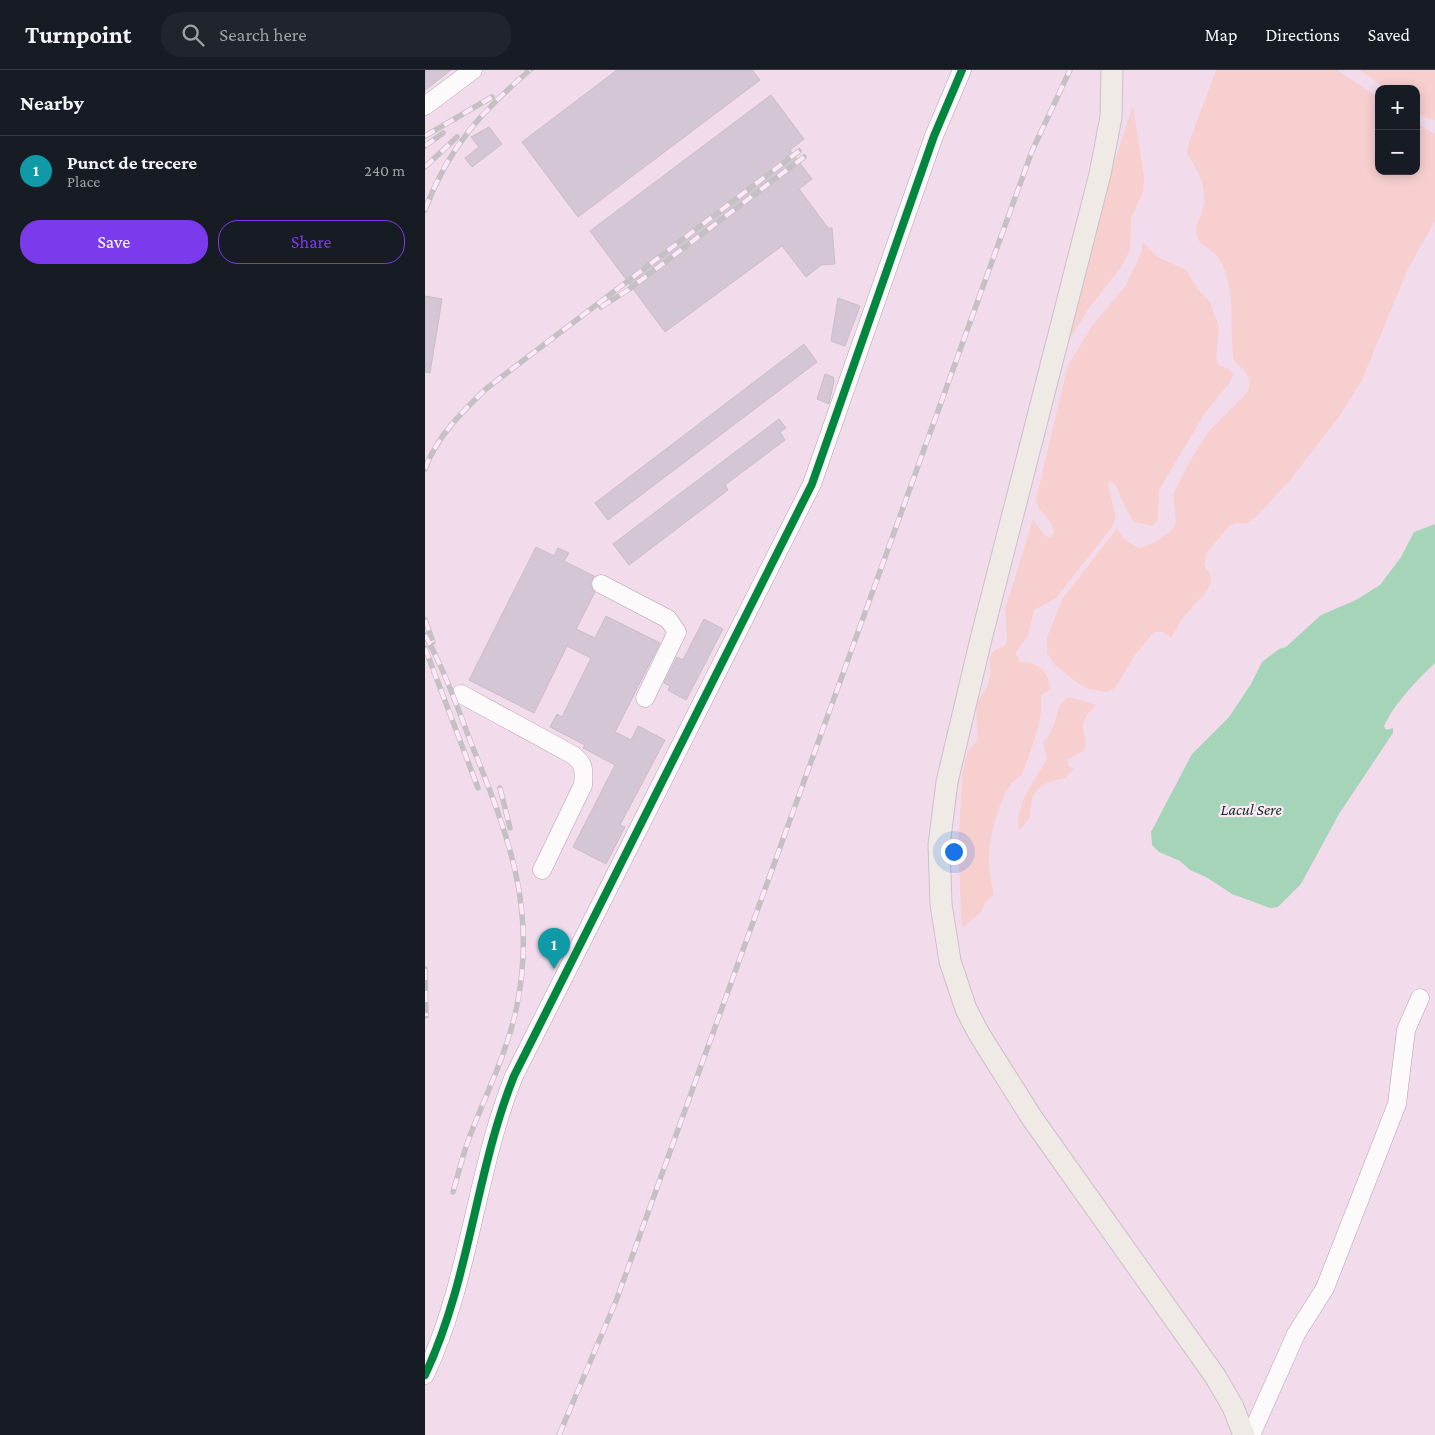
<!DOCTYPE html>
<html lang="en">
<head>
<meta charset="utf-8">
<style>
  body { margin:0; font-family:"Crimson Pro",serif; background:#20242c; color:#f1f3f6 }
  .controls { position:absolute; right:15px; top:15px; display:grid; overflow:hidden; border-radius:10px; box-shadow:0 2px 12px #0003 }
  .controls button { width:45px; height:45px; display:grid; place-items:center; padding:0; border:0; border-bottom:1px solid #363941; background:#171b24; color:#f1f3f6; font:25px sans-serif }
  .you { position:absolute; left:528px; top:781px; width:18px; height:18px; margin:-12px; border:4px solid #fff; border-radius:50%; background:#1a73e8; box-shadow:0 0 0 8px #1a73e833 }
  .badge { display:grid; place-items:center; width:32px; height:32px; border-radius:50%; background:#7c3aed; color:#fff; font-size:16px; font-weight:700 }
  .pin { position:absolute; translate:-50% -41px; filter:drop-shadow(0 1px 2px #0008) }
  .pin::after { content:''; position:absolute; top:26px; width:18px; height:15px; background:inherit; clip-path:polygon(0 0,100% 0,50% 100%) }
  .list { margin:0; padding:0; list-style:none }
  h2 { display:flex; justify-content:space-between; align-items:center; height:65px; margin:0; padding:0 20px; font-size:21px }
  h2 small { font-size:16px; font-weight:400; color:#9ea1a6 }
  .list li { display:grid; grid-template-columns:32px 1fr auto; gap:15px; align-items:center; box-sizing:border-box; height:70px; padding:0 20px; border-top:1px solid #363941 }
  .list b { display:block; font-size:19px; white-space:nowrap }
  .list p { margin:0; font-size:16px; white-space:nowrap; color:#9ea1a6 }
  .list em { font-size:16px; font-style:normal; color:#9ea1a6 }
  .actions { display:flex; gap:10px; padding:15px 20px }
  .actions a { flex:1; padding:11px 0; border:1px solid #7c3aed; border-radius:20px; text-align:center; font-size:18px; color:#7c3aed }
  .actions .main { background:#7c3aed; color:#fff }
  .icon { flex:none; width:28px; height:28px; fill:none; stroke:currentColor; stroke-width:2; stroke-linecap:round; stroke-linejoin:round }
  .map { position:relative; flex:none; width:1010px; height:1365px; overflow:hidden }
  header { display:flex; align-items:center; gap:30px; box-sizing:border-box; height:70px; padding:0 25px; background:#171b24; border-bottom:1px solid #363941 }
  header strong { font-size:24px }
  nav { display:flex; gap:28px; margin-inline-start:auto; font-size:18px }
  .search { width:350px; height:45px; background:#20242c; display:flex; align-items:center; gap:12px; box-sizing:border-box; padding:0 18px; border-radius:20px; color:#9ea1a6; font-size:19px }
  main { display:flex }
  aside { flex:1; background:#171b24 }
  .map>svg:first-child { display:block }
</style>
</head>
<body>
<header>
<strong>Turnpoint</strong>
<div class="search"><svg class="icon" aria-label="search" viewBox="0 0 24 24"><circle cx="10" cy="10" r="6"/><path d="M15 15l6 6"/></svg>Search here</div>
<nav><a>Map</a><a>Directions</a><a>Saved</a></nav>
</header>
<main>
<aside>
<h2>Nearby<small></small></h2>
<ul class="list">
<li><span class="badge" style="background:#0f9aa8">1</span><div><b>Punct de trecere</b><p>Place</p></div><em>240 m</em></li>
</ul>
<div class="actions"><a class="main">Save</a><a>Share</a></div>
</aside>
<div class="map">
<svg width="1010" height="1365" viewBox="0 0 1010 1365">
  <rect width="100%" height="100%" fill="#f2dcec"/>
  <g fill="#f8cfcf">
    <path d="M 791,0 L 912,0 L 954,28 L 954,101 L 991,101 L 991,53 L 1010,64 L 1010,151 L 983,199 L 937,310 L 916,344 L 866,409 L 831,447 L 821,454 L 812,453 L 804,456 L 782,483 L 779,496 L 785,504 L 786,513 L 780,523 L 757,549 L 746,568 L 738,562 L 729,562 L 710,585 L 690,618 L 682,622 L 663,619 L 651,612 L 629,594 L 622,583 L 622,567 L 638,528 L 692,458 C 697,469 704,473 715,478 L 730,472 L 746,461 L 751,452 L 748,424 L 766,389 L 785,360 L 823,322 L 825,311 L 820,301 L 809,291 C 804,263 810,235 802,208 C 800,200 796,190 790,184 C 784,178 775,176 772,166 C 769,156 774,150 777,141 C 784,120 773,100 762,84 L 764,72 Z"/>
    <polygon points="935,0 1010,0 1010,50 1001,48 991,41 991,19 961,19"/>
    <polygon points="708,35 719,107 718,122 706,148 705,180 696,197 664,238 641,275 690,90"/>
    <path d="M 718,172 L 731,186 L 761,200 L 773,219 L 785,232 L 794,257 L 791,289 L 794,295 L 804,299 L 808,304 L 806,311 L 780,343 L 734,420 L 733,450 L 727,456 L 709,452 L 702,441 L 690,414 L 684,411 L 683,416 L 691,447 L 688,456 L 631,528 L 609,540 L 603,566 L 590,583 L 595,592 C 612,591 626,603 625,620 L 616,625 C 620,647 604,686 596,706 C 576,716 566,762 564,782 C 563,796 566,811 569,825 L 560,832 C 559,844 545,850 537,859 L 533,777 L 538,700 L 542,682 L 552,671 C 554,660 550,647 552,636 C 554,626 562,620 564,611 C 568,596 558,580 579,577 L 582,572 L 580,540 L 608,449 L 620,466 L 626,467 L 629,463 C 629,449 612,443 611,429 L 643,295 L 667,256 L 701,215 L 716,183 Z"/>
    <path d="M 644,627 L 671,635 C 646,659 666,661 659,681 L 642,690 L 644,696 L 649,699 L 640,708 L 622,713 L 614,718 L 607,727 L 605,747 L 594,761 C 588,737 611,708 622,689 L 618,673 C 621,668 625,664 627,659 C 633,648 631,634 644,627 Z"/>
  </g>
  <path fill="#a6d4b8" d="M 1010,454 L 1010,593 C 992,610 970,633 959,656 L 961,660 L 968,658 L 968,663 L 914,744 L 876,814 L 853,837 L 845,838 L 807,824 L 781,807 L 765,800 L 755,791 L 734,782 L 727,775 L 726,762 L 767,684 L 804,647 L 826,614 L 837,592 L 854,579 L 861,577 L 896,545 L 931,530 L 955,515 L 976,487 L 989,462 Z"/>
  <g fill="#d4c6d4" stroke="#cabcc9">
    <polygon points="0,0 26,0 0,20"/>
    <polygon points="192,0 327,0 335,10 153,147 97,72"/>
    <polygon points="346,25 379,69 365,80 387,109 374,119 403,158 407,158 410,194 396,195 381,207 357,176 240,262 165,161"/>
    <polygon points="64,57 77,74 47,97 40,88 54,77 46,67"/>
    <polygon points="0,226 17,229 5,303 0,302"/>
    <polygon points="413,228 435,236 420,276 406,271"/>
    <polygon points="379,274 392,292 183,450 170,433"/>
    <polygon points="400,304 408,307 409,311 404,334 392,329"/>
    <polygon points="354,349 361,358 355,362 360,370 300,415 303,420 204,495 188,474"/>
    <polygon points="111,477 129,486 133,478 144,483 139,491 169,506 165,514 170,522 151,559 170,568 181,546 235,573 190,662 206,670 213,656 240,670 195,755 200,757 181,794 148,777 190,695 158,678 160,675 125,657 132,644 137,647 166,588 142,576 109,643 44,610"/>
    <polygon points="279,549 298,559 261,630 243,620 245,616 239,613 252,587 258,590"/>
  </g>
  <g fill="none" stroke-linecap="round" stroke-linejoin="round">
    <g stroke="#b2a2ae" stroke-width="19">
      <g id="minor">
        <polyline points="0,36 48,0"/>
        <polyline points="176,514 243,549 252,562 220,628"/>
        <path d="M 36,624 L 148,685 C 160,694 159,701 158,715 L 117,800"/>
        <path d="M 0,1305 C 45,1210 50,1103 89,1006 L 387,414 L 509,66 L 537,0"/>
        <polyline points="826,1365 871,1264 900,1218 972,1034 981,960 995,928"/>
      </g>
    </g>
    <g stroke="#cbc0c8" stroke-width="23">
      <polyline id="major" points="687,0 686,47 675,104 556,569 522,712 514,775 516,834 525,891 541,939 554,964 607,1048 790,1306 808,1337 819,1365"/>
    </g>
    <use href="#minor" stroke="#fdfafc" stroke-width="18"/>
    <use href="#major" stroke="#efeae6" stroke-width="21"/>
    <g stroke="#c5c0c4" stroke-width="5.5">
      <g id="rail">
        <polyline points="0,66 67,27"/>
        <polyline points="0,76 18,63"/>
        <polyline points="0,97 32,67"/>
        <path d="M 0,140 C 23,78 56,42 105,0"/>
        <polyline points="176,237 203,220 379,87"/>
        <path d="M 0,399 C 12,366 37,342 62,318 L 374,81"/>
        <polyline points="0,550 8,572"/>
        <path d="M 0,565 C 19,599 32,636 46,673 C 83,764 113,840 91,940 C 81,986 59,1028 43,1071 C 37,1088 33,1105 28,1122"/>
        <polyline points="0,578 53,718"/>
        <polyline points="75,718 85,758"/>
        <polyline points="0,899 1,946"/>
        <polyline points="134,1365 191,1231 607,81 645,0"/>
      </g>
    </g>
    <use href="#rail" stroke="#fee7f8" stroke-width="4" stroke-dasharray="11" stroke-linecap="butt"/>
    <g stroke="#fee7f8" stroke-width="11">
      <path id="cycleway" d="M 0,1305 C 45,1210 50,1103 89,1006 L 387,414 L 509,66 L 537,0"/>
    </g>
    <use href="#cycleway" stroke="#00873e" stroke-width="8"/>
  </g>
  <g text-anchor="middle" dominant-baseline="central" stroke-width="4.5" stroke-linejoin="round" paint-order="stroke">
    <g font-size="16" font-style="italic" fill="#12331f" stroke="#fee7f8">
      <text x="826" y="739">Lacul Sere</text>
    </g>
  </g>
</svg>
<div class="controls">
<button>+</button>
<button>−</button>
</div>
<div class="you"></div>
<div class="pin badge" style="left:129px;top:899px;background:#0f9aa8">1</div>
</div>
</main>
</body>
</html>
